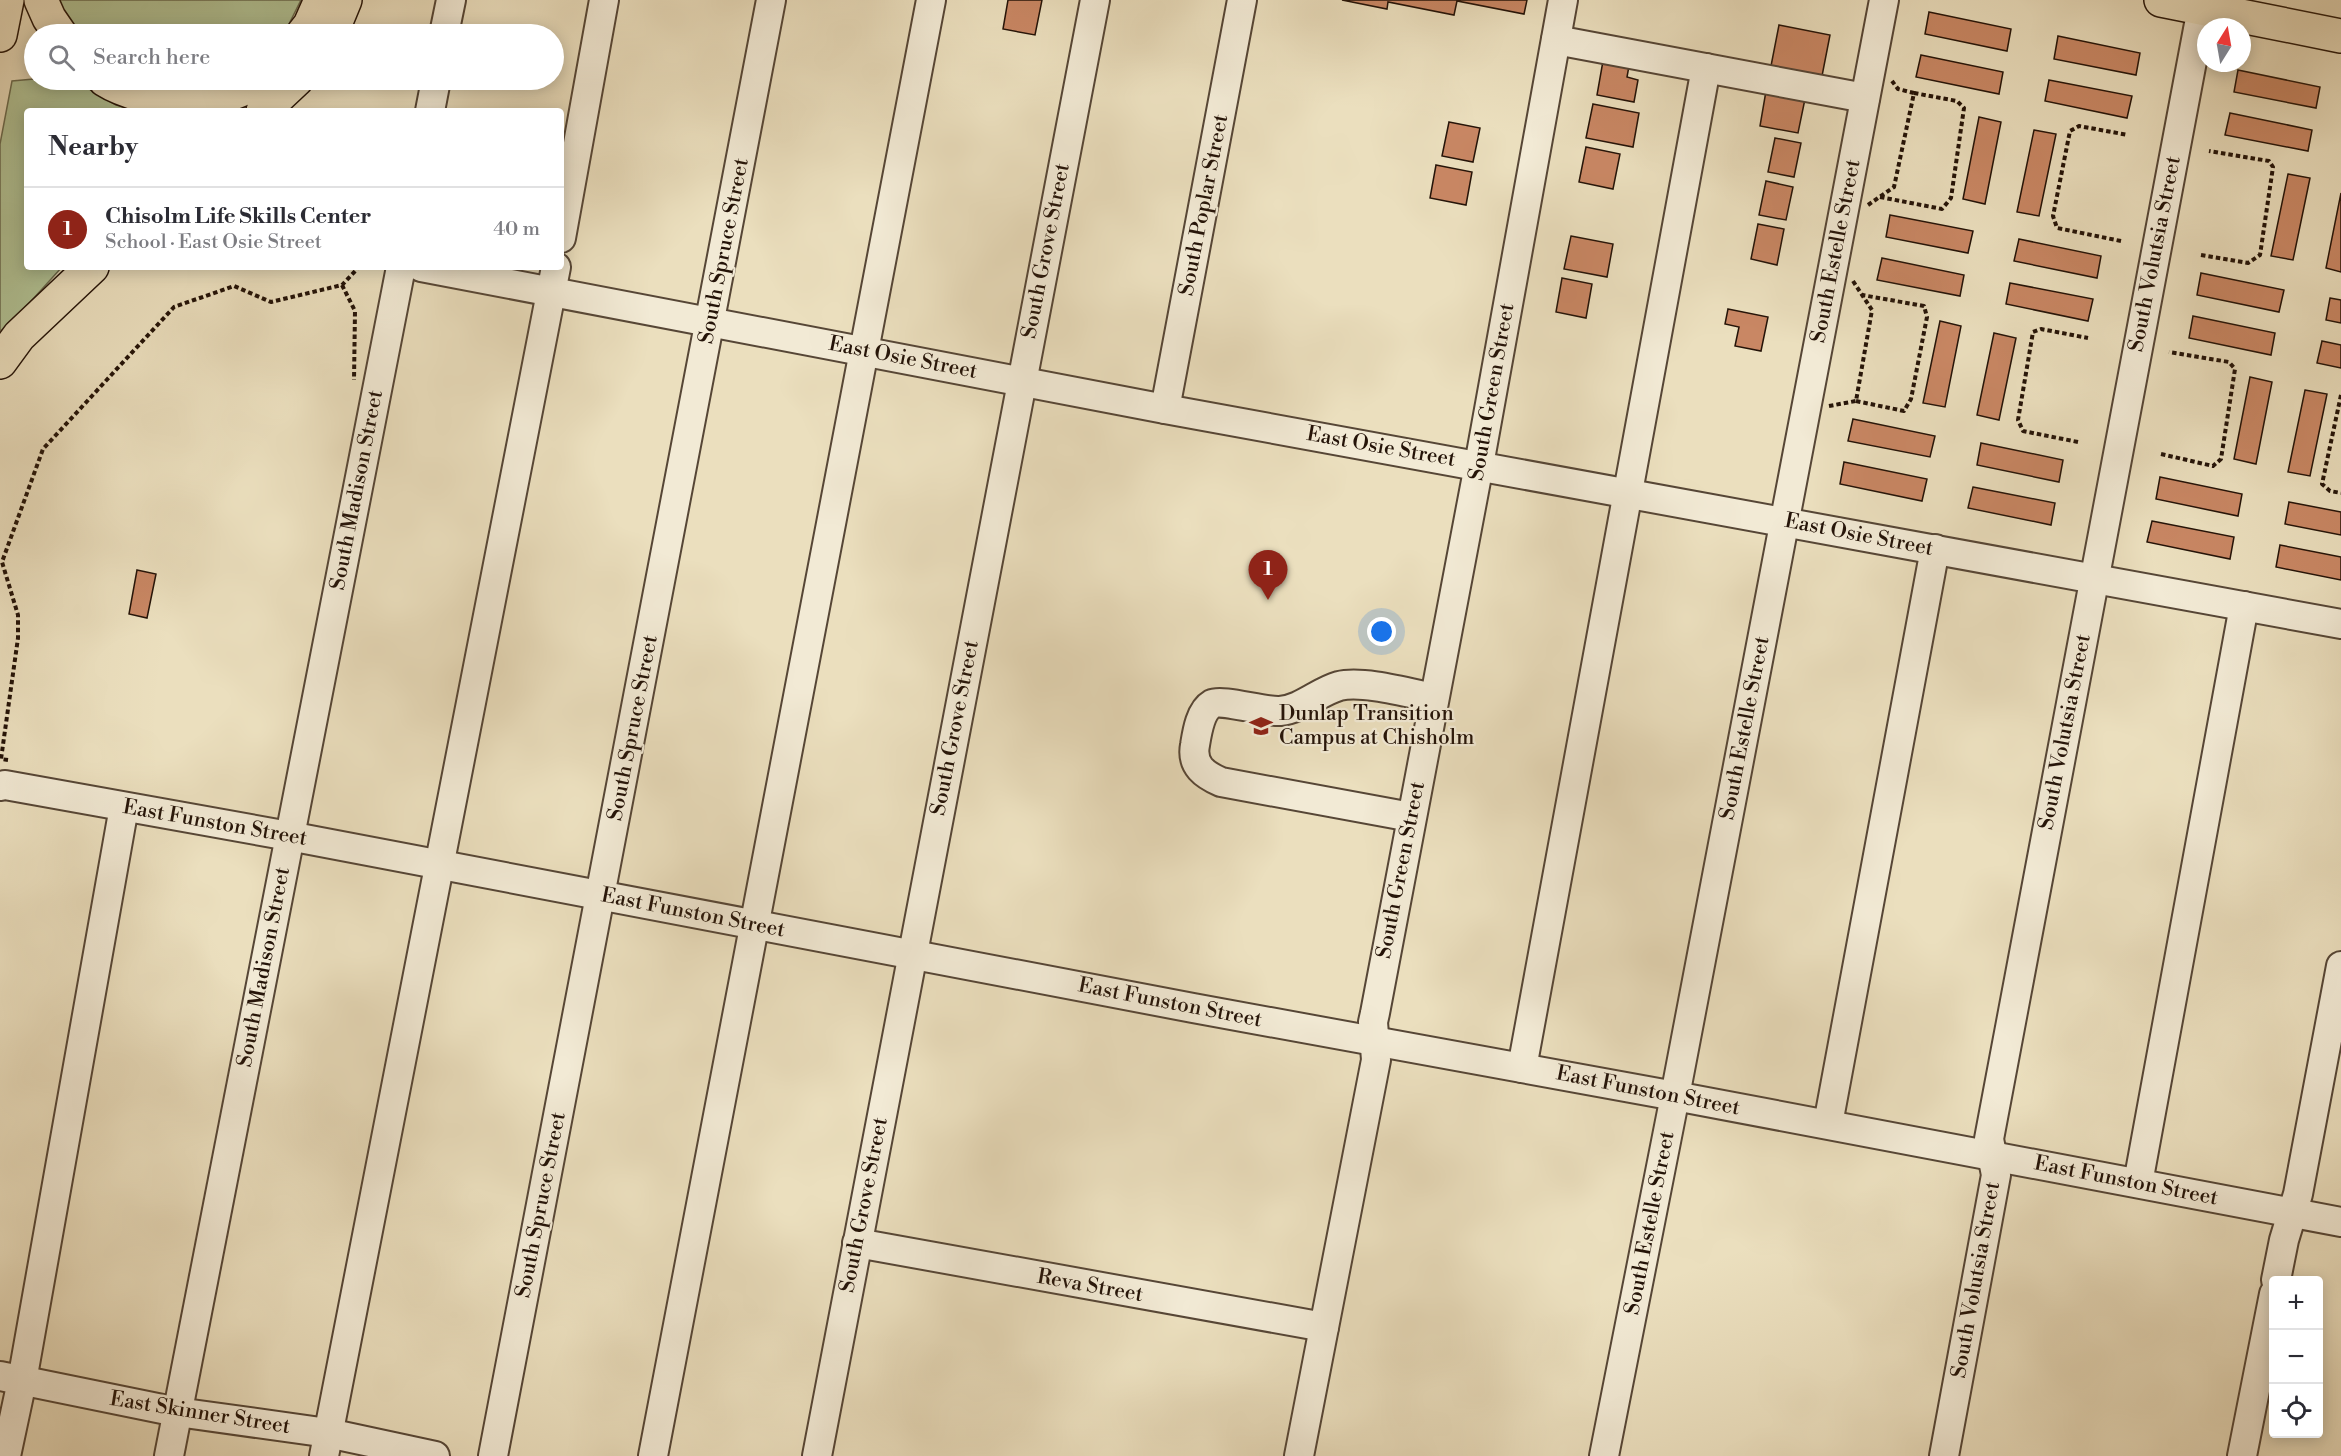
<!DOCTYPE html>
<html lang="en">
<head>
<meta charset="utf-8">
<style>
  body { margin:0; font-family:"Libre Bodoni",serif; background:#f2f2f3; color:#2b2b33 }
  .controls { position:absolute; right:18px; bottom:18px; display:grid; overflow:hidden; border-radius:6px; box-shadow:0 3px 15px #0003 }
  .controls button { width:54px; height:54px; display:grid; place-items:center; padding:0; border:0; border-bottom:2px solid #e1e1e2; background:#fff; color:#2b2b33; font:30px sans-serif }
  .compass { position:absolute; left:2197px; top:18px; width:54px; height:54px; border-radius:50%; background:#fff; box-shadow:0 3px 15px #0003; rotate:11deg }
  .you { position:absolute; left:1382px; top:632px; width:21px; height:21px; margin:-15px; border:4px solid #fff; border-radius:50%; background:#1a73e8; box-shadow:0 0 0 9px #1a73e833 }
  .badge { display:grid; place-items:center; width:39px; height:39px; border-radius:50%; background:#8f2418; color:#fff; font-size:20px; font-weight:700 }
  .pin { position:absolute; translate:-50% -50px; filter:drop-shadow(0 2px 3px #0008) }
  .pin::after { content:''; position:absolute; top:32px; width:21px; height:18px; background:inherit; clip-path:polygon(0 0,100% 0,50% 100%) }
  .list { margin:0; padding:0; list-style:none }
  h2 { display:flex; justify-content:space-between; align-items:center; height:78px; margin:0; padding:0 24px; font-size:26px }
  h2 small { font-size:20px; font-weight:400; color:#7c7c81 }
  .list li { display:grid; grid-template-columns:39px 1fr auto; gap:18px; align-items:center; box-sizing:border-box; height:84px; padding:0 24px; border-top:2px solid #e1e1e2 }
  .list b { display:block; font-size:22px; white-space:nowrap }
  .list p { margin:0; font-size:20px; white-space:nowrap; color:#7c7c81 }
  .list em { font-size:20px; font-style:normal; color:#7c7c81 }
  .icon { flex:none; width:33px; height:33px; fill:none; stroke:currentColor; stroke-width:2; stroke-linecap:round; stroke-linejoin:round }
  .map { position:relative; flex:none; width:2341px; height:1456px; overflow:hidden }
  .search { position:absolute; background:#fff; box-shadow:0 3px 15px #0003; left:24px; top:24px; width:540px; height:66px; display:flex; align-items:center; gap:15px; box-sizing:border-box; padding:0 21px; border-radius:33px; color:#7c7c81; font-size:22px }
  .panel { position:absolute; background:#fff; box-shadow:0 3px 15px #0003; left:24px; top:108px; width:540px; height:162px; border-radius:6px }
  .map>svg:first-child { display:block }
</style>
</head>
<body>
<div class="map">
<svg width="2341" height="1456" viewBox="0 0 2341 1456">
  <rect width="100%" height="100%" fill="#ebdfbe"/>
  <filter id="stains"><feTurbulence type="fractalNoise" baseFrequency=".00333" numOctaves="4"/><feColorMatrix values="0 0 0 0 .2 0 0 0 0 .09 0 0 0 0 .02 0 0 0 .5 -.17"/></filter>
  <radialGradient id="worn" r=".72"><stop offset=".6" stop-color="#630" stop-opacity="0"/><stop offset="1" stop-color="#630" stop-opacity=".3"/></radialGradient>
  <g fill="#b1c396" stroke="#6a6b4f" stroke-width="1.5">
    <polygon points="58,0 301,0 287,28 281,34 76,34 64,15"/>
    <polygon points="34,79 74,80 116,105 140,111 27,111 27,267 62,267 4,331 0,330 0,144 12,81"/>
  </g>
  <g fill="#c98764" stroke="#241308" stroke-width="1.5">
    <polygon points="1008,0 1042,0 1035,35 1003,29"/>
    <polygon points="1342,0 1527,0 1524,14 1457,1 1454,15 1388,2 1387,9"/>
    <polygon points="1929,12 2011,29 2007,51 1925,34"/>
    <polygon points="1779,25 1830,35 1822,76 1771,66"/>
    <polygon points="2058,36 2140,53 2136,75 2054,59"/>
    <polygon points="1921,55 2003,72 1999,94 1916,77"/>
    <polygon points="1603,61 1629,66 1627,77 1638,80 1634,102 1597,95"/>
    <polygon points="2238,70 2320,87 2316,108 2234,92"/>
    <polygon points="2049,80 2132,96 2127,118 2045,101"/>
    <polygon points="1766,91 1805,99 1798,133 1760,126"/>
    <polygon points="1593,104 1639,113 1633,147 1586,138"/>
    <polygon points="2230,113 2312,130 2308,151 2225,135"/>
    <polygon points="1979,117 2001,122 1985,204 1963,199"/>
    <polygon points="1449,122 1480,128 1473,162 1442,156"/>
    <polygon points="2034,130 2056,134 2039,216 2017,212"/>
    <polygon points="1775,138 1801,143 1794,177 1768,172"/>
    <polygon points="1586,147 1620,154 1613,189 1579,182"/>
    <polygon points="1436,165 1472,172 1466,205 1430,198"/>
    <polygon points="2288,174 2310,178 2293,260 2271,256"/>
    <polygon points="1766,181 1793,187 1786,220 1759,215"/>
    <polygon points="2341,193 2341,272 2326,268"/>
    <polygon points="1890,215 1973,231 1968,253 1886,237"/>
    <polygon points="1758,224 1784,229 1777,265 1751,259"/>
    <polygon points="1571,236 1613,244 1607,277 1564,269"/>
    <polygon points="2019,239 2101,256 2097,278 2014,261"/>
    <polygon points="1882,258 1964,275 1960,296 1877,280"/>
    <polygon points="2201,273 2284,290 2279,312 2197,295"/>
    <polygon points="1562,278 1592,284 1586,318 1556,312"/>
    <polygon points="2010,283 2093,299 2088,321 2006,304"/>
    <polygon points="2330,298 2341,300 2341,323 2326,320"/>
    <polygon points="1728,309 1768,317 1761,351 1735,346 1739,327 1725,324"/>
    <polygon points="2193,316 2275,333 2271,355 2189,338"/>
    <polygon points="1940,321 1961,326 1945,407 1923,403"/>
    <polygon points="1994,333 2016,338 1999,420 1977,415"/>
    <polygon points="2322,341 2341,345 2341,368 2317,363"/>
    <polygon points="2250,377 2272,382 2256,464 2234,459"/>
    <polygon points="2305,390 2327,394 2310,476 2288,472"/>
    <polygon points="1853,419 1935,436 1930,457 1848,441"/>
    <polygon points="1981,443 2063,460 2059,482 1977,465"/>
    <polygon points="1844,462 1927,479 1922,501 1840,484"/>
    <polygon points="2160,477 2242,494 2238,516 2156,499"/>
    <polygon points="1973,487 2055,503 2051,525 1968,508"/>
    <polygon points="2289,502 2341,512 2341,535 2285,524"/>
    <polygon points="2152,521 2234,537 2230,559 2147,542"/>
    <polygon points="2280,545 2341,557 2341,580 2276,567"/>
    <polygon points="137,570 156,574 147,618 129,614"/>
  </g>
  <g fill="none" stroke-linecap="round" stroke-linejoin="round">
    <g stroke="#564636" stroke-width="32">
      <g id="minor">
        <polyline points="444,34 451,0"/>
        <polyline points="1556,40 1865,98"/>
        <polyline points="430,111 436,80"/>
        <polyline points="561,238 604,0"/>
        <polyline points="421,267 1165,409 2341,624"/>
        <polyline points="1165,409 1242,0"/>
        <polyline points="0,786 5,785 289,836 1193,1008 1675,1096 2341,1222"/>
        <path d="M 1411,817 L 1221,782 C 1205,775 1191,766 1195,745 C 1197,733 1200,711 1212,704 C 1222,699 1264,712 1280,711 C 1302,709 1318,692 1339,686 C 1362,680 1409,693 1434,698"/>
        <polyline points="1522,1068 1706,68"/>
        <polyline points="1828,1124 1935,549"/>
        <polyline points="2138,1183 2244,606"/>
        <polyline points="857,1243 1324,1327"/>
        <polyline points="2276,1280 2284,1240 2298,1194 2341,966"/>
        <polyline points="0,1376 177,1412 328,1433 435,1456"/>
        <polyline points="6,1456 22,1381 124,807"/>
        <polyline points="169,1456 401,267"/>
        <polyline points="324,1456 556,267"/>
        <polyline points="493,1456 771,0"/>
        <polyline points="653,1456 931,0"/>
        <polyline points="817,1456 1095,0"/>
        <polyline points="1299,1456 1376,1060 1373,1022 1375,1013 1479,465 1563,0"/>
        <polyline points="1604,1456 1675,1096 1884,0"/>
        <polyline points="1944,1456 1996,1175 1989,1139 2202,8"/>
        <polyline points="2242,1456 2274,1294"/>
      </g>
    </g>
    <g stroke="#241308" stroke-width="36">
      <polyline id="major" points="2161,0 2341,36"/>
    </g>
    <g stroke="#241308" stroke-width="36">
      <g id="highway">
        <polyline points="41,0 49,18 60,34"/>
        <polyline points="303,34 310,25 321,0"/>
        <polyline points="331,34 345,0"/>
        <polyline points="0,35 7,0"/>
        <path d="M 105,80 C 122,91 168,105 189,103 C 209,102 242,92 259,80"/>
        <polyline points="263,111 296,80"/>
        <polyline points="0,362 19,336 92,267"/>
      </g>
    </g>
    <g stroke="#241308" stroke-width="4" stroke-dasharray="4.5 3" stroke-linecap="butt">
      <polyline points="1880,197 1942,209 1951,198 1964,108 1957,101 1914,93"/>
      <polyline points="1868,205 1894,187 1914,93 1898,89 1892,81"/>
      <polyline points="2121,241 2057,228 2053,216 2070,131 2079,126 2128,135"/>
      <polyline points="2201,255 2248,263 2260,255 2273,167 2269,161 2209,151"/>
      <polyline points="342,285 355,311 354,380"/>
      <polyline points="2341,395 2322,484 2330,491 2341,493"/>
      <polyline points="1856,401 1904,411 1911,399 1927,317 1924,306 1862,295"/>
      <polyline points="1829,406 1856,401 1872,310 1853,281"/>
      <polyline points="2078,442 2023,431 2018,420 2033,332 2041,329 2088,338"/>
      <polyline points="2161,454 2213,466 2221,459 2235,369 2229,362 2169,352"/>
      <polyline points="8,760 1,759 18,638 18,615 2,562 43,449 174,307 234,286 271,302 342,285 359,267"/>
    </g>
    <use href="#minor" stroke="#f2ead5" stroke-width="28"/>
    <use href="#major" stroke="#ebdfbe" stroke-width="33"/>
    <use href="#highway" stroke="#ebdfbe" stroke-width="33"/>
  </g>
  <defs>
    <g id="school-bare" transform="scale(1.8)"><path d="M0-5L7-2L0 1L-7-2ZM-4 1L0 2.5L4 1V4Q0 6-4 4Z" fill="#8f2418" stroke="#f2ead5" stroke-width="2.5" paint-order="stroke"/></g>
  </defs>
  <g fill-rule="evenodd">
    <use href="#school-bare" x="1261" y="726"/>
  </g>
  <g text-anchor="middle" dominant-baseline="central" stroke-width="4.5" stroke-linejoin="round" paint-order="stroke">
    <g font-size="21" fill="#241308" stroke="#f2ead5">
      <text transform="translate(1204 205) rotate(-79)">South Poplar Street</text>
      <text transform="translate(724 251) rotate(-79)">South Spruce Street</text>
      <text transform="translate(1046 251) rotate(-79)">South Grove Street</text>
      <text transform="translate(1836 251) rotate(-79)">South Estelle Street</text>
      <text transform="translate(2155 254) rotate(-79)">South Volutsia Street</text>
      <text transform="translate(903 358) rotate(11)">East Osie Street</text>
      <text transform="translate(1492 392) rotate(-80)">South Green Street</text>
      <text transform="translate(1381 447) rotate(10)">East Osie Street</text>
      <text transform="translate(357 490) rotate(-79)">South Madison Street</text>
      <text transform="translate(1859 535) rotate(11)">East Osie Street</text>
      <text transform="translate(633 728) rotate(-79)">South Spruce Street</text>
      <text transform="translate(955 728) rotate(-79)">South Grove Street</text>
      <text transform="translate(1745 728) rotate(-79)">South Estelle Street</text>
      <text transform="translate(2065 732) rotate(-79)">South Volutsia Street</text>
      <text transform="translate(215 823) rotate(10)">East Funston Street</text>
      <text transform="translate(1401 870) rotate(-79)">South Green Street</text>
      <text transform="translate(693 913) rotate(11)">East Funston Street</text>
      <text transform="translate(264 967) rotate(-79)">South Madison Street</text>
      <text transform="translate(1170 1003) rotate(11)">East Funston Street</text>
      <text transform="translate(1648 1091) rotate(11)">East Funston Street</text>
      <text transform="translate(2126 1181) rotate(11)">East Funston Street</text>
      <text transform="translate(541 1205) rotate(-79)">South Spruce Street</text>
      <text transform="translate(864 1205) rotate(-79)">South Grove Street</text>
      <text transform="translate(1650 1223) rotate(-79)">South Estelle Street</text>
      <text transform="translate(1976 1280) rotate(-80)">South Volutsia Street</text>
      <text transform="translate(1090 1286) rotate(10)">Reva Street</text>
      <text transform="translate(200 1413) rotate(9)">East Skinner Street</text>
    </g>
    <g font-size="21" fill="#241308" stroke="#f2ead5" text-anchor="start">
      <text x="1279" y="714">Dunlap Transition<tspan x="1279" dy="24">Campus at Chisholm</tspan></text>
    </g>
  </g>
  <rect width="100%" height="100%" filter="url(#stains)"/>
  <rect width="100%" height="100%" fill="url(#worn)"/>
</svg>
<div class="controls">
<button>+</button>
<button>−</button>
<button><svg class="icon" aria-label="locate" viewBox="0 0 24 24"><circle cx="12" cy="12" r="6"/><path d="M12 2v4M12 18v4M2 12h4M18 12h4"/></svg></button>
</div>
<svg class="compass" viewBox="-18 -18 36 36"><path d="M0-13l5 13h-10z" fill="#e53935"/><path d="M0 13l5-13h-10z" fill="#7c7c81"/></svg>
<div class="you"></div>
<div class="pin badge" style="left:1268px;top:600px">1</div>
<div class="search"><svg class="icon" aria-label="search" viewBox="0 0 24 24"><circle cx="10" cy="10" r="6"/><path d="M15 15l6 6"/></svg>Search here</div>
<section class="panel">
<h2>Nearby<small></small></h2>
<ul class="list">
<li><span class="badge">1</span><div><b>Chisolm Life Skills Center</b><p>School · East Osie Street</p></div><em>40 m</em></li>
</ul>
</section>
</div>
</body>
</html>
